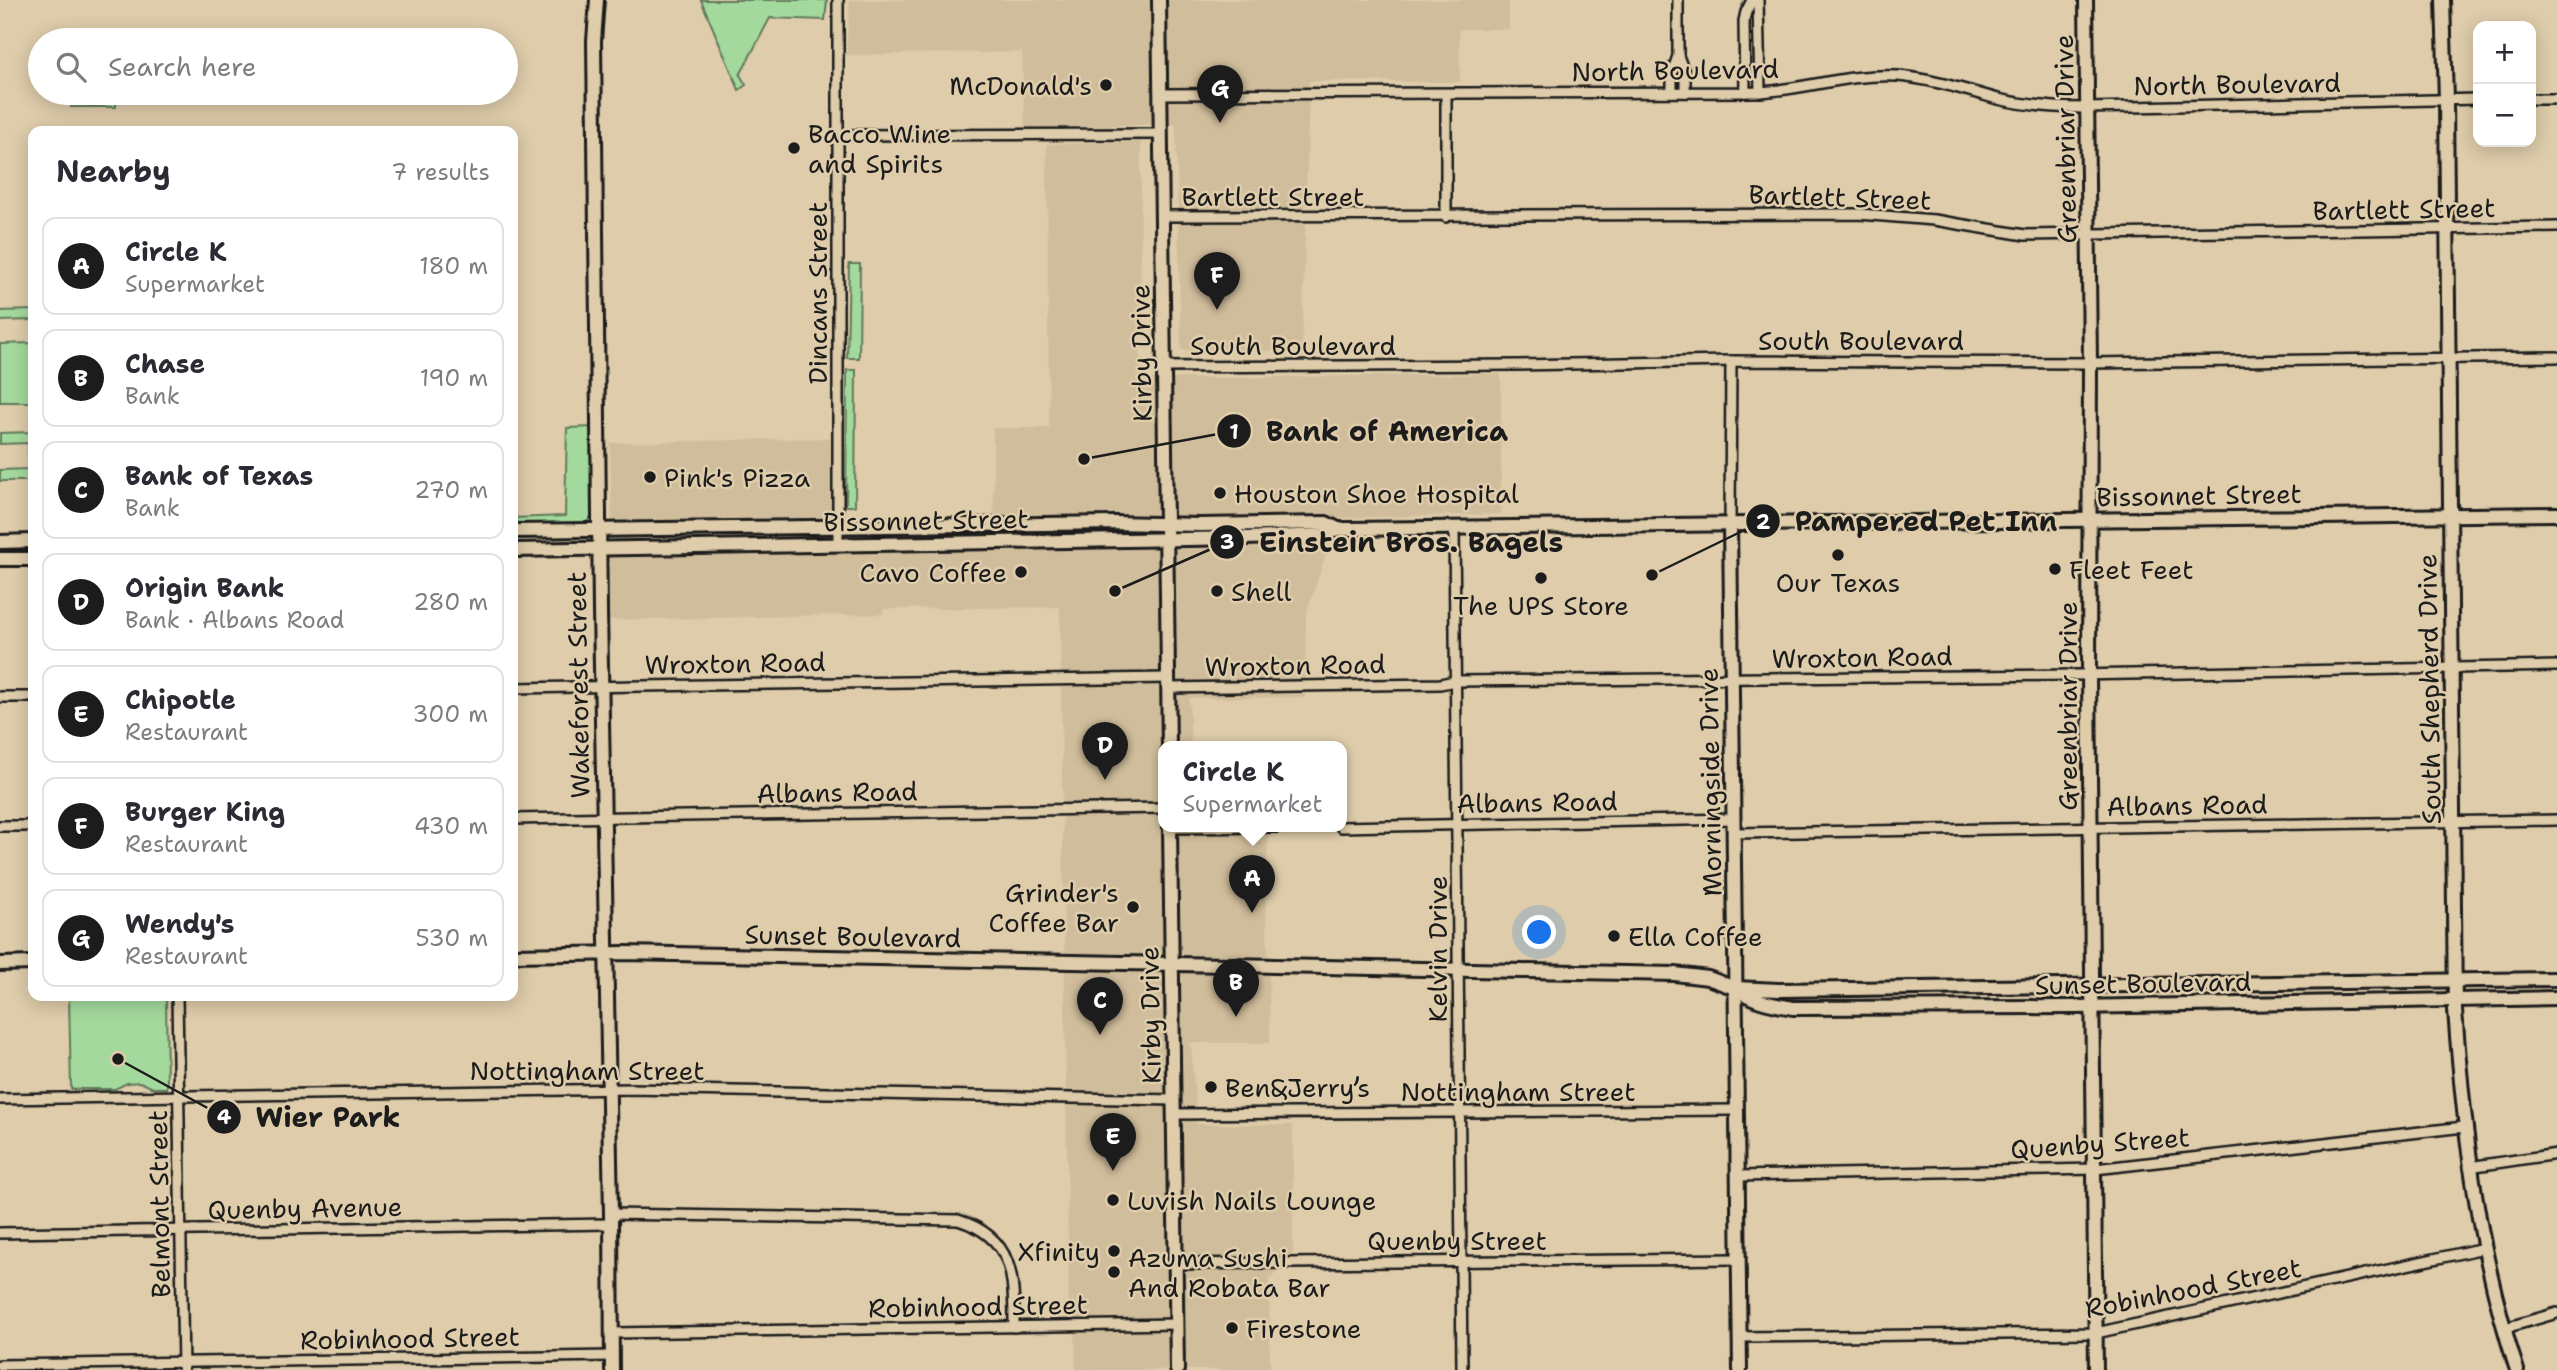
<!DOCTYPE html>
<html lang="en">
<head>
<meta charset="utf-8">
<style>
  body { margin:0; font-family:"Shantell Sans",sans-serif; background:#f7f7f7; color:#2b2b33 }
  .controls { position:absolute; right:21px; top:21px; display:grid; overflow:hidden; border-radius:14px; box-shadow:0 4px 18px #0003 }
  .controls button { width:63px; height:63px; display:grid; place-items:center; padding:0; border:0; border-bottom:2px solid #e1e1e2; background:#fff; color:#2b2b33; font:35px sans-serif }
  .you { position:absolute; left:1540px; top:933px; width:24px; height:24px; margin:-18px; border:5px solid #fff; border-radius:50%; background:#1a73e8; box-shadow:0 0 0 10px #1a73e833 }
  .badge { display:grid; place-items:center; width:46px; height:46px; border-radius:50%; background:#1c1c1c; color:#fff; font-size:23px; font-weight:700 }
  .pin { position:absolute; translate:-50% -58px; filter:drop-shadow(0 2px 4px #0008) }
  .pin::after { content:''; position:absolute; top:37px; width:24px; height:21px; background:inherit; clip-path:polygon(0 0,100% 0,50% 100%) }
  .popup { position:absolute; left:1158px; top:741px; width:189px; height:91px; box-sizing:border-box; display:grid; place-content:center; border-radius:14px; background:#fff; filter:drop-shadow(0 2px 5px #0005); font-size:23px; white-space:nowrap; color:#7c7c81 }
  .popup b { font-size:26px; color:#2b2b33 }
  .popup::after { content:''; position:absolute; left:50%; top:100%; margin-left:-14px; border:14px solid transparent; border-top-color:#fff }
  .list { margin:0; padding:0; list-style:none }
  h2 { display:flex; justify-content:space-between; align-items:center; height:91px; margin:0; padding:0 28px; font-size:30px }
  h2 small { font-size:23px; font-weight:400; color:#7c7c81 }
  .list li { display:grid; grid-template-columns:46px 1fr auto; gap:21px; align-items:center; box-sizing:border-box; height:98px; margin:0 14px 14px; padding:0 14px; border:2px solid #e1e1e2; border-radius:14px }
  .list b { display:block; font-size:26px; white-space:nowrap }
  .list p { margin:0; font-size:23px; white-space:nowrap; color:#7c7c81 }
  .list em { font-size:23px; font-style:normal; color:#7c7c81 }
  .icon { flex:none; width:38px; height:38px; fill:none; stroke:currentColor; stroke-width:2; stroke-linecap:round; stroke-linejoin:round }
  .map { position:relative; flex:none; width:2557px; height:1370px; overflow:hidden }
  .search { position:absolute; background:#fff; box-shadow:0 4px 18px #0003; left:28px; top:28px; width:490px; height:77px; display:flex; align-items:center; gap:18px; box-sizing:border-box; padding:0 24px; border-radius:38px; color:#7c7c81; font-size:26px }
  .panel { position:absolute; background:#fff; box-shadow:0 4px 18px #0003; left:28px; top:126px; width:490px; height:875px; border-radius:14px }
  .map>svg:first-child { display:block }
</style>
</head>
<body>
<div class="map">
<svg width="2557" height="1370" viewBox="0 0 2557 1370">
  <rect width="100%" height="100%" fill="#deccaa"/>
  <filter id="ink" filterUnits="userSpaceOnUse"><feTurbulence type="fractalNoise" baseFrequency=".0143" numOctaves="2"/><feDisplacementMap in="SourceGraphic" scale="14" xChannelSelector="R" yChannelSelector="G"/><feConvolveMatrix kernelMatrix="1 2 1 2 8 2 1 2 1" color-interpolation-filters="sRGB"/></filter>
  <g filter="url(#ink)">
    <g fill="#d0bd9b">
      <polygon points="850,0 1509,0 1509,29 1459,29 1460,82 1309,81 1302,351 1181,350 1176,124 1025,128 1022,52 846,55"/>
      <polygon points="1141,142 1140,379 1501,374 1501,514 1338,518 1306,615 1305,697 1189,698 1191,747 1163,747 1163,827 1269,827 1265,888 1269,973 1270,1043 1191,1043 1197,1124 1293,1125 1293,1253 1269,1279 1270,1370 1076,1370 1075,1320 1069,1320 1060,607 883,609 883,614 608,620 608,554 994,548 993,428 1049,428 1047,144"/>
      <polygon points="830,438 832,520 612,525 610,443"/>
    </g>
    <g fill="#a4d99d" stroke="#607a5c" stroke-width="2">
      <polygon points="701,0 827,0 825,20 770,18 740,75 746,85 739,90"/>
      <rect x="71" y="93" width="45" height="14"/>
      <polygon points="849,264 860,264 859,358 847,358"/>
      <polygon points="33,310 33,320 0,321 0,311"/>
      <polygon points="33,343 33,481 0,481 0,470 29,469 28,443 0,444 0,433 32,432 31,402 0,402 0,344"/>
      <polygon points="847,370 856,370 855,506 846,506"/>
      <polygon points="593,427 593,514 585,524 513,527 513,518 565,516 567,428"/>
      <polygon points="69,996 166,996 167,1088 153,1088 140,1082 127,1083 115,1089 71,1089"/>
    </g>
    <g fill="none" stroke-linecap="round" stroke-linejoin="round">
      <g stroke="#1c1c1c" stroke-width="14">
        <g id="street">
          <polyline points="838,0 838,545"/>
          <polyline points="1758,0 1760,92"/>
          <polyline points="1678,56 1685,74 1685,92"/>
          <polyline points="1672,92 1672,73 1678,56 1678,0"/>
          <polyline points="1745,92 1744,21 1746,12 1752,0"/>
          <path d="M 1161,94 L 1760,92 C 1807,89 1850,73 1898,76 C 1932,79 1965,90 1998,99 C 2028,106 2057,108 2088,108 L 2478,99"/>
          <polyline points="1446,94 1446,217"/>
          <polyline points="2531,99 2557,99"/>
          <polyline points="838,135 1161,134"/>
          <polyline points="1162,216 1859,214 1934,220 2025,235 2557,227"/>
          <polyline points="1164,367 1517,365 1731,361 2090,363 2557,357"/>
          <polyline points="1730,524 1731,361"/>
          <polyline points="1454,527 1462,1370"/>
          <polyline points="513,688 1168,678"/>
          <polyline points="1168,688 1440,684 1455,681 2076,675 2557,666"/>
          <polyline points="0,697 33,697"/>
          <polyline points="513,819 1163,808"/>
          <polyline points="0,826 33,826"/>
          <polyline points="1341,827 1734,819"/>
          <polyline points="1170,828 1278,827"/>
          <polyline points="1734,833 2557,820"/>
          <polyline points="177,996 183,1370"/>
          <polyline points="0,1099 631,1089 1174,1100"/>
          <polyline points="1174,1114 1737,1110"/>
          <polyline points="2469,1167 2557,1154"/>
          <polyline points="1738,1176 2095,1169 2464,1127"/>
          <path d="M 611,1214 L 958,1220 C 1014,1237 1014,1277 1014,1327"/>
          <polyline points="0,1233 611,1224"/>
          <polyline points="1176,1264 1739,1259"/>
          <polyline points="2505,1328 2557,1313"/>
          <polyline points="612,1333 1177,1324"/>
          <polyline points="1739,1337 2096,1333 2484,1248"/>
          <polyline points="0,1365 612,1356"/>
        </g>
      </g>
      <g stroke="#1c1c1c" stroke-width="18">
        <g id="secondary">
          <polyline points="597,0 594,41 600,611 611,1214 612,1370"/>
          <polyline points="1159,0 1169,747"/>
          <polyline points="2086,0 2090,363 2089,675 2096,1370"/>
          <path d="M 2443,0 L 2446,100 L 2455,1010 C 2464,1133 2478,1253 2517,1370"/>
          <polyline points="1730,524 1740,1370"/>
          <polyline points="513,531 1114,523 1200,525 1326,523 1338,529"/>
          <polyline points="0,542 33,541"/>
          <polyline points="513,550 1246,538 1324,535 1338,529 1348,529 2557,514"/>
          <polyline points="0,559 33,559"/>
          <polyline points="1170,827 1177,1370"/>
          <polyline points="513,955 625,953 1675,974 1708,978 1735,988 1779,990 2557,979"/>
          <polyline points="0,964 33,963"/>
          <path d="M 1736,988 C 1754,1002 1771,1004 1793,1008 L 2076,1007 L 2557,998"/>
        </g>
      </g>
      <use href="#street" stroke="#deccaa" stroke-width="9"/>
      <use href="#secondary" stroke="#deccaa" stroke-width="12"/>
    </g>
  </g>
  <g fill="#1c1c1c" stroke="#deccaa" stroke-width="2.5">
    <circle cx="1106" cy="85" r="7"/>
    <circle cx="794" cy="148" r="7"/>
    <circle cx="650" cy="477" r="7"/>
    <circle cx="1220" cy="493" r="7"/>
    <circle cx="1838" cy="555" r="7"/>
    <circle cx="2055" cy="569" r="7"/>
    <circle cx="1021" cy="572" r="7"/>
    <circle cx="1541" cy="578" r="7"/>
    <circle cx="1217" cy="591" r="7"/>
    <circle cx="1133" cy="907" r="7"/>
    <circle cx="1614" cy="936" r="7"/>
    <circle cx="1211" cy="1087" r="7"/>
    <circle cx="1113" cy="1200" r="7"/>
    <circle cx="1114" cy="1251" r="7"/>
    <circle cx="1114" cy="1272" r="7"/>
    <circle cx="1232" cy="1328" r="7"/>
  </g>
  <g text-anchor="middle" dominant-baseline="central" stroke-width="5" stroke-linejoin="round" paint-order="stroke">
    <g font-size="26" fill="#1c1c1c" stroke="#deccaa">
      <text transform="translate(1675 70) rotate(-1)">North Boulevard</text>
      <text transform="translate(2237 84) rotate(-1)">North Boulevard</text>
      <text transform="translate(2065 139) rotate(-91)">Greenbriar Drive</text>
      <text x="1273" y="196">Bartlett Street</text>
      <text transform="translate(1840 197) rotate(2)">Bartlett Street</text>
      <text transform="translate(2404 209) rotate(-1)">Bartlett Street</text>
      <text transform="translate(817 293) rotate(-90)">Dincans Street</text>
      <text x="1861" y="340">South Boulevard</text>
      <text x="1293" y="345">South Boulevard</text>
      <text transform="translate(1141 353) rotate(-91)">Kirby Drive</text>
      <text transform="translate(2199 495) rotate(-1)">Bissonnet Street</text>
      <text transform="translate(926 520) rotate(-1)">Bissonnet Street</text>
      <text transform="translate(1862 657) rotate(-1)">Wroxton Road</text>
      <text transform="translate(735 663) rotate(-1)">Wroxton Road</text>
      <text transform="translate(1295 665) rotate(-1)">Wroxton Road</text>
      <text transform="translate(578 685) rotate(-91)">Wakeforest Street</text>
      <text transform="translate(2429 689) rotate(-91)">South Shepherd Drive</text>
      <text transform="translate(2067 706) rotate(-90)">Greenbriar Drive</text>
      <text transform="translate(1710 782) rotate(-91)">Morningside Drive</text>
      <text transform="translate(837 792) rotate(-1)">Albans Road</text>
      <text transform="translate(1537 802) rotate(-1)">Albans Road</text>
      <text transform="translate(2187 805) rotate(-1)">Albans Road</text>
      <text transform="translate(853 936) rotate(1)">Sunset Boulevard</text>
      <text transform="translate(1437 949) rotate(-90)">Kelvin Drive</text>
      <text transform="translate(2143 983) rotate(-1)">Sunset Boulevard</text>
      <text transform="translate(1150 1015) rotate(-91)">Kirby Drive</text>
      <text x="587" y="1070">Nottingham Street</text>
      <text x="1518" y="1091">Nottingham Street</text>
      <text transform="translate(2100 1143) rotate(-4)">Quenby Street</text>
      <text transform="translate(159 1204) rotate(-91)">Belmont Street</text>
      <text transform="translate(305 1208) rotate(-1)">Quenby Avenue</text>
      <text x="1457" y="1240">Quenby Street</text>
      <text transform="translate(2193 1288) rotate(-11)">Robinhood Street</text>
      <text transform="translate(978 1306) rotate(-1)">Robinhood Street</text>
      <text transform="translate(410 1338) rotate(-1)">Robinhood Street</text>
    </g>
    <g font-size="26" fill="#1c1c1c" stroke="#deccaa" text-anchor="start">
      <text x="1092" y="85" text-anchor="end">McDonald's</text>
      <text x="808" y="133">Bacco Wine<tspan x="808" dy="30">and Spirits</tspan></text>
      <text x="664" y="477">Pink's Pizza</text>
      <text x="1234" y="493">Houston Shoe Hospital</text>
      <text x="2069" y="569">Fleet Feet</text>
      <text x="1007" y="572" text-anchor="end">Cavo Coffee</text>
      <text x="1838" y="582" text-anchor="middle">Our Texas</text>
      <text x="1231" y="591">Shell</text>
      <text x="1541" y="605" text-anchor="middle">The UPS Store</text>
      <text x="1119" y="892" text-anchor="end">Grinder's<tspan x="1119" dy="30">Coffee Bar</tspan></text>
      <text x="1628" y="936">Ella Coffee</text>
      <text x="1225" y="1087">Ben&amp;Jerry’s</text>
      <text x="1127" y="1200">Luvish Nails Lounge</text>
      <text x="1100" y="1251" text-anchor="end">Xfinity</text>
      <text x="1128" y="1257">Azuma Sushi<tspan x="1128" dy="30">And Robata Bar</tspan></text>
      <text x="1246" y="1328">Firestone</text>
    </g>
  </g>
  <path fill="none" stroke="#1c1c1c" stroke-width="2.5" d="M1084 459L1234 431M1652 575L1763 521M1115 591L1227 542M118 1059L224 1117"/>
  <g fill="#1c1c1c" stroke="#deccaa" stroke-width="2.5">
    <circle cx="1084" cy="459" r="7"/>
    <circle cx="1652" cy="575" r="7"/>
    <circle cx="1115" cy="591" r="7"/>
    <circle cx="118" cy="1059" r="7"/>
    <circle cx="1234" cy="431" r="18"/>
    <circle cx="1763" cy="521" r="18"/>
    <circle cx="1227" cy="542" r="18"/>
    <circle cx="224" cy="1117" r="18"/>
  </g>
  <g font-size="21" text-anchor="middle" font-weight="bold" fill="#fff">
    <text x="1234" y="439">1</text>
    <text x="1763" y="529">2</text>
    <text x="1227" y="549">3</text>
    <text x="224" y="1124">4</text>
  </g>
  <g font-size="28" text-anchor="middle" font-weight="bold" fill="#1c1c1c" stroke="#deccaa" stroke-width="5" stroke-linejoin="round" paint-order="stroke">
    <text x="1387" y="441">Bank of America</text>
    <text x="1926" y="531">Pampered Pet Inn</text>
    <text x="1411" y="552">Einstein Bros. Bagels</text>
    <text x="328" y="1127">Wier Park</text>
  </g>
</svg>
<div class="controls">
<button>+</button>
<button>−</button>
</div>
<div class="you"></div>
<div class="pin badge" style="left:1252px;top:913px">A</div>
<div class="popup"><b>Circle K</b>Supermarket</div>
<div class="pin badge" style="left:1236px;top:1017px">B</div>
<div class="pin badge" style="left:1100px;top:1035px">C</div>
<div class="pin badge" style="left:1105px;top:780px">D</div>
<div class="pin badge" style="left:1113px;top:1171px">E</div>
<div class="pin badge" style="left:1217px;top:310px">F</div>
<div class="pin badge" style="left:1220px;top:123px">G</div>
<div class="search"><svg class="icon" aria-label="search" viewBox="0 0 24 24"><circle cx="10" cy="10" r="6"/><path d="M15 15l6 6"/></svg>Search here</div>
<section class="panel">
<h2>Nearby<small>7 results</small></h2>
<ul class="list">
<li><span class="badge">A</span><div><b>Circle K</b><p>Supermarket</p></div><em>180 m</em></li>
<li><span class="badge">B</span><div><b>Chase</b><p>Bank</p></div><em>190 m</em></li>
<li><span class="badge">C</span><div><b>Bank of Texas</b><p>Bank</p></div><em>270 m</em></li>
<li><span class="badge">D</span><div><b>Origin Bank</b><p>Bank · Albans Road</p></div><em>280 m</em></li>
<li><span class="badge">E</span><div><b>Chipotle</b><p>Restaurant</p></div><em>300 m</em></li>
<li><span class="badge">F</span><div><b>Burger King</b><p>Restaurant</p></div><em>430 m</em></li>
<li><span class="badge">G</span><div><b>Wendy's</b><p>Restaurant</p></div><em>530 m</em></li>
</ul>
</section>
</div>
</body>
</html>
